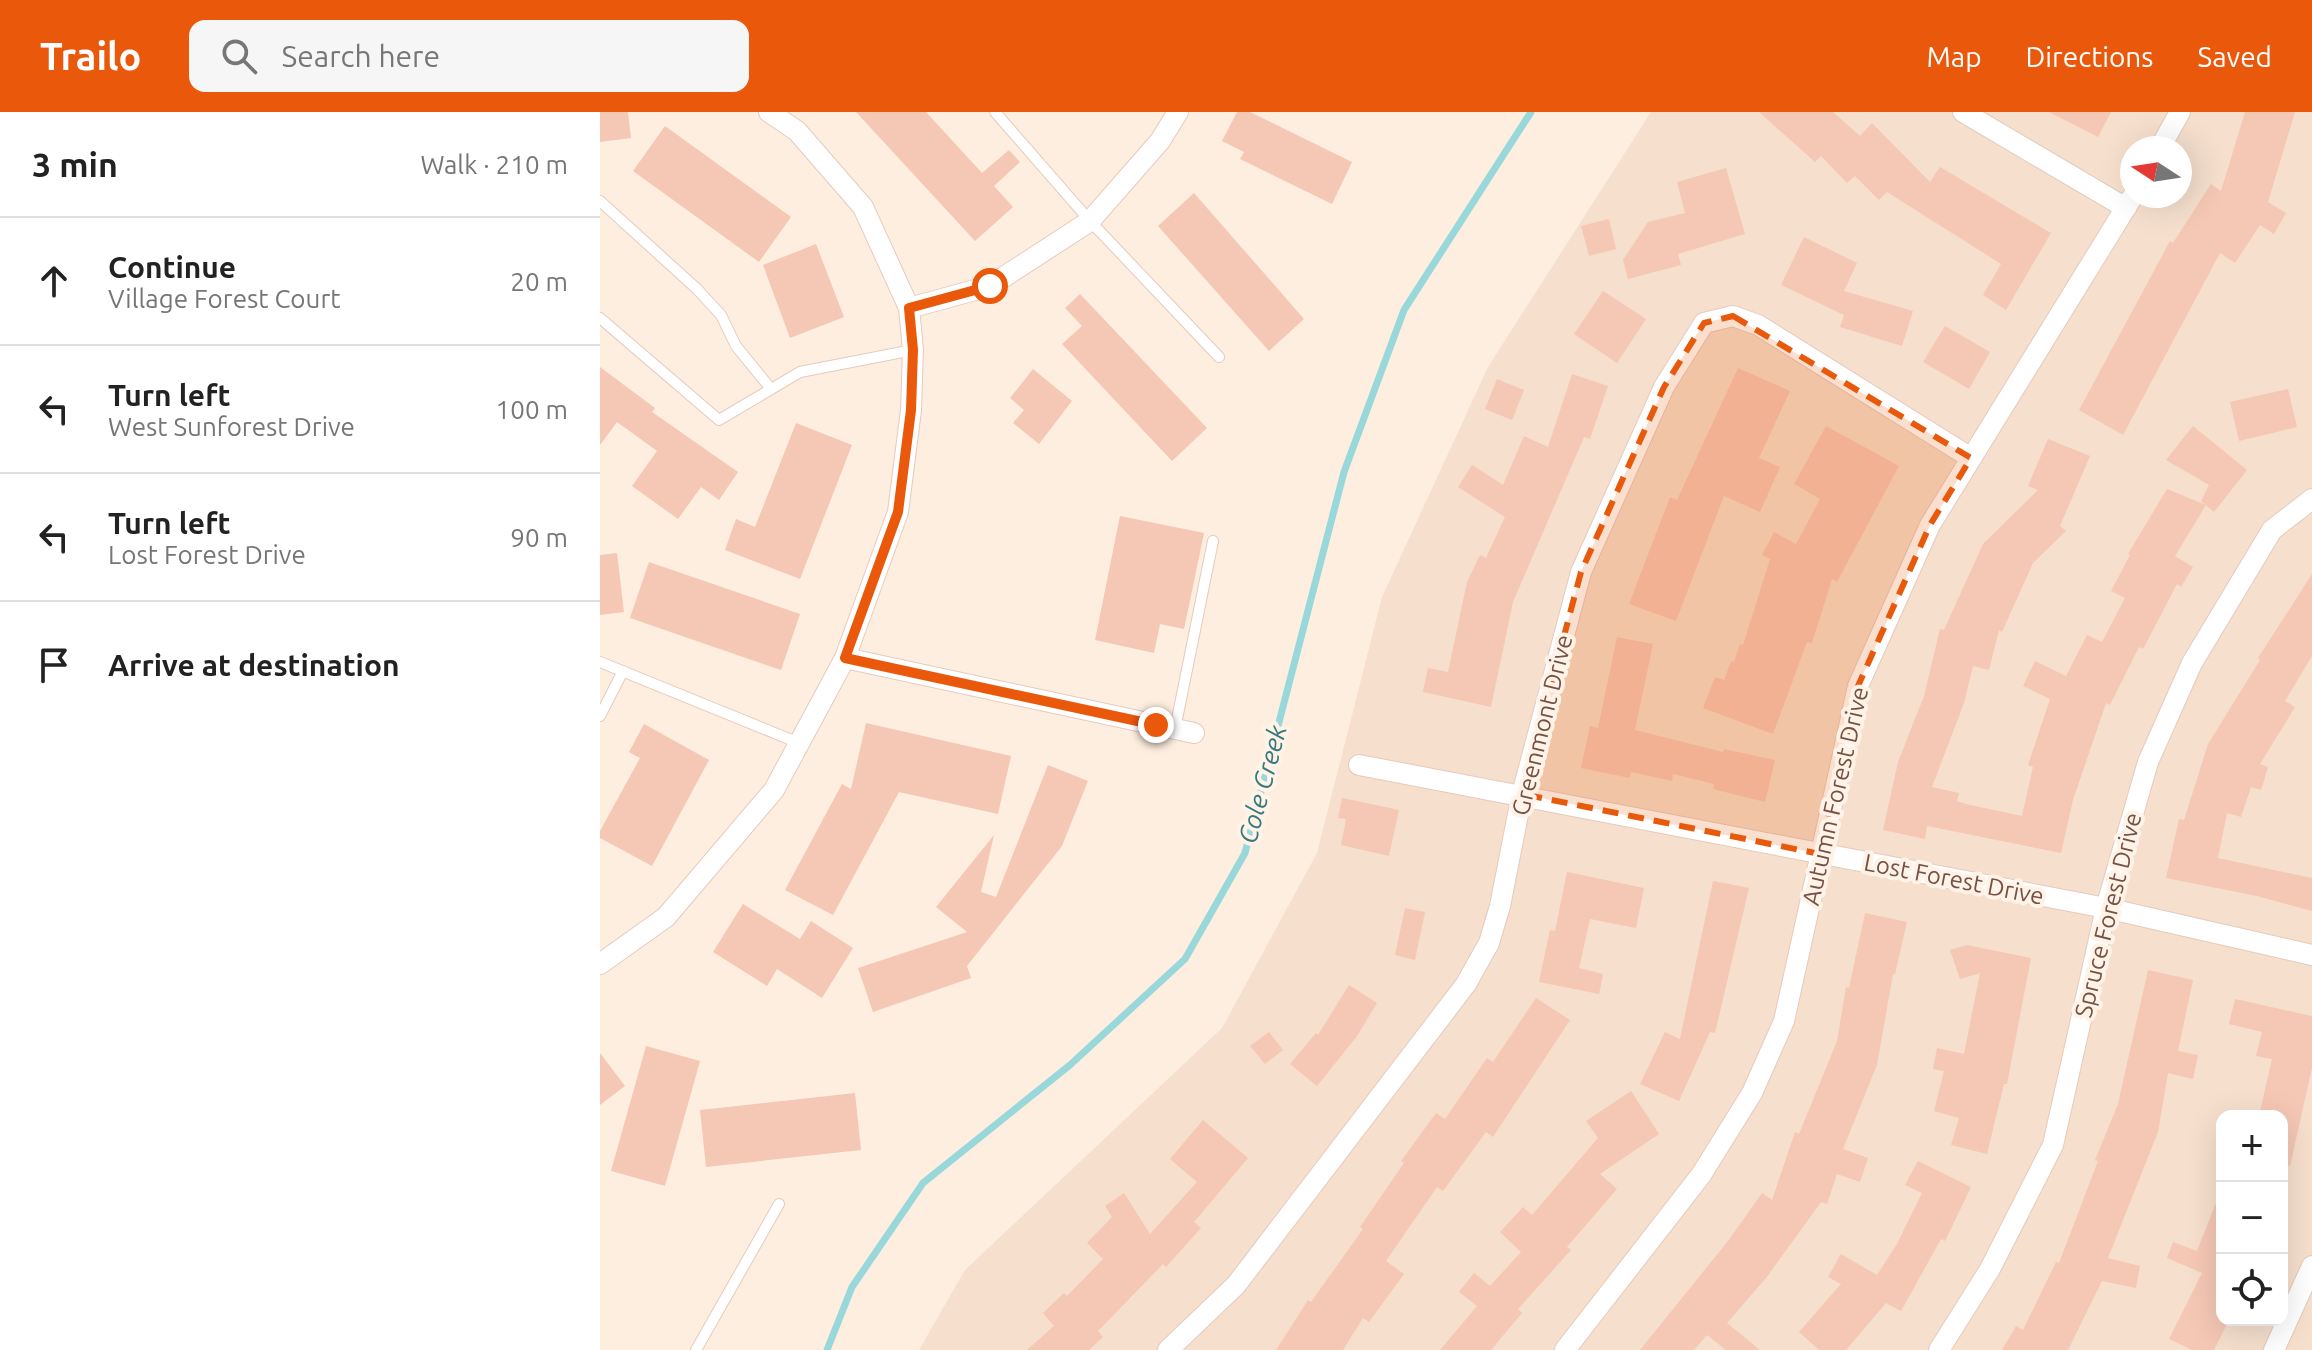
<!DOCTYPE html>
<html lang="en">
<head>
<meta charset="utf-8">
<style>
  body { margin:0; font-family:Ubuntu,sans-serif; background:#f6f6f6; color:#222 }
  .controls { position:absolute; right:24px; bottom:24px; display:grid; overflow:hidden; border-radius:16px; box-shadow:0 8px 32px #0002 }
  .controls button { width:72px; height:72px; display:grid; place-items:center; padding:0; border:0; border-bottom:2px solid #e0e0e0; background:#fff; color:#222; font:40px sans-serif }
  .compass { position:absolute; left:1520px; top:24px; width:72px; height:72px; border-radius:50%; background:#fff; box-shadow:0 8px 32px #0002; rotate:282deg }
  .stop { position:absolute; width:24px; height:24px; margin:-18px; border:6px solid #ea580c; border-radius:50%; background:#fff }
  .stop.end { background:#ea580c; border-color:#fff; box-shadow:0 2px 8px #0008 }
  .list { margin:0; padding:0; list-style:none }
  h2 { display:flex; justify-content:space-between; align-items:center; height:104px; margin:0; padding:0 32px; font-size:34px }
  h2 small { font-size:26px; font-weight:400; color:#767676 }
  .list li { display:grid; grid-template-columns:52px 1fr auto; gap:24px; align-items:center; box-sizing:border-box; height:128px; padding:0 32px; border-top:2px solid #e0e0e0 }
  .list b { display:block; font-size:30px; white-space:nowrap }
  .list p { margin:0; font-size:26px; white-space:nowrap; color:#767676 }
  .list em { font-size:26px; font-style:normal; color:#767676 }
  .icon { flex:none; width:44px; height:44px; fill:none; stroke:currentColor; stroke-width:2; stroke-linecap:round; stroke-linejoin:round }
  .map { position:relative; flex:none; width:1712px; height:1238px; overflow:hidden }
  header { display:flex; align-items:center; gap:48px; box-sizing:border-box; height:112px; padding:0 40px; background:#ea580c; color:#fff }
  header strong { font-size:38px }
  nav { display:flex; gap:44px; margin-inline-start:auto; font-size:28px }
  .search { width:560px; height:72px; background:#f6f6f6; display:flex; align-items:center; gap:20px; box-sizing:border-box; padding:0 28px; border-radius:16px; color:#767676; font-size:30px }
  main { display:flex }
  aside { flex:1; background:#fff }
  .map>svg:first-child { display:block }
</style>
</head>
<body>
<header>
<strong>Trailo</strong>
<div class="search"><svg class="icon" aria-label="search" viewBox="0 0 24 24"><circle cx="10" cy="10" r="6"/><path d="M15 15l6 6"/></svg>Search here</div>
<nav><a>Map</a><a>Directions</a><a>Saved</a></nav>
</header>
<main>
<aside>
<h2>3 min<small>Walk · 210 m</small></h2>
<ul class="list">
<li><svg class="icon" aria-label="ahead" viewBox="0 0 24 24"><path d="M12 20V5M6 11l6-6 6 6"/></svg><div><b>Continue</b><p>Village Forest Court</p></div><em>20 m</em></li>
<li><svg class="icon" aria-label="left" viewBox="0 0 24 24"><path d="M17 20v-9H6M10 6l-5 5 5 5"/></svg><div><b>Turn left</b><p>West Sunforest Drive</p></div><em>100 m</em></li>
<li><svg class="icon" aria-label="left" viewBox="0 0 24 24"><path d="M17 20v-9H6M10 6l-5 5 5 5"/></svg><div><b>Turn left</b><p>Lost Forest Drive</p></div><em>90 m</em></li>
<li><svg class="icon" aria-label="arrive" viewBox="0 0 24 24"><path d="M6 21V4h12l-3 4 3 4H6"/></svg><div><b>Arrive at destination</b></div></li>
</ul>
</aside>
<div class="map">
<svg width="1712" height="1238" viewBox="0 0 1712 1238">
  <rect width="100%" height="100%" fill="#feeedf"/>
  <path fill="#f6dfcd" fill-rule="evenodd" d="M 1051,0 L 1712,0 L 1712,1238 L 319,1238 L 365,1158 L 622,916 L 717,741 L 782,485 L 888,255 ZM 1532,36 L 1580,36 L 1580,84 L 1532,84 ZM 1622,1004 L 1682,1004 L 1682,1208 L 1622,1208 Z"/>
  <g fill="none" stroke-linecap="round" stroke-linejoin="round">
    <polyline stroke="#98d8db" stroke-width="7" points="227,1238 252,1175 323,1071 470,953 585,847 645,741 744,360 804,198 931,0"/>
  </g>
  <g fill="#f5c7b5">
    <polygon points="0,0 28,0 31,26 0,30"/>
    <polygon points="256,0 326,0 382,61 409,38 420,50 394,74 413,95 375,129"/>
    <polygon points="637,0 650,0 752,50 732,92 640,47 644,40 622,29"/>
    <polygon points="1159,0 1233,0 1260,24 1272,11 1330,70 1340,55 1451,121 1406,198 1383,183 1401,152 1287,80 1279,88 1255,64 1247,71 1221,44 1215,50"/>
    <polygon points="1449,0 1511,0 1498,25"/>
    <polygon points="1645,0 1695,0 1668,90 1686,101 1674,122 1660,113 1635,151 1620,141 1523,323 1479,298 1570,129 1573,131 1611,72 1621,79"/>
    <polygon points="65,14 191,105 159,150 33,59"/>
    <polygon points="1126,56 1145,122 1078,142 1081,153 1028,167 1023,148 1048,110 1085,101 1077,70"/>
    <polygon points="594,81 704,207 669,239 558,114"/>
    <polygon points="1009,107 1016,137 989,144 981,114"/>
    <polygon points="1204,125 1257,151 1244,179 1313,199 1302,234 1240,215 1244,203 1181,173"/>
    <polygon points="216,132 244,205 190,226 163,153"/>
    <polygon points="1003,179 1046,207 1017,251 974,222"/>
    <polygon points="480,182 607,316 572,349 462,232 482,214 465,196"/>
    <polygon points="1345,214 1390,240 1369,277 1323,250"/>
    <polygon points="0,255 55,296 52,300 138,360 119,388 101,375 78,407 32,374 57,339 17,310 0,333"/>
    <polygon points="1138,256 1190,279 1159,346 1180,355 1160,400 1124,384 1076,509 1029,492 1070,385 1077,388"/>
    <polygon points="433,257 472,289 439,332 413,311 424,298 410,286"/>
    <polygon points="972,262 1008,274 990,327 984,325 913,490 891,595 823,580 828,556 848,560 867,470 880,443 886,446 905,405 858,375 872,353 903,373 924,324 948,335"/>
    <polygon points="897,267 924,278 912,308 885,297"/>
    <polygon points="1688,277 1697,315 1639,329 1630,290"/>
    <polygon points="196,311 252,333 200,467 125,438 136,407 155,415"/>
    <polygon points="1226,314 1299,354 1237,470 1232,467 1212,531 1207,530 1173,622 1103,596 1115,565 1124,568 1131,549 1134,550 1140,532 1143,533 1170,447 1162,443 1174,420 1196,432 1220,387 1194,372"/>
    <polygon points="1593,314 1647,358 1614,400 1601,389 1609,373 1566,348"/>
    <polygon points="1448,327 1490,344 1460,414 1466,419 1433,451 1402,520 1399,518 1389,558 1373,554 1364,591 1332,675 1359,681 1357,689 1366,692 1422,704 1433,655 1428,653 1450,587 1423,574 1435,549 1466,564 1487,523 1502,530 1525,486 1511,479 1530,443 1528,442 1567,377 1606,393 1575,444 1593,455 1581,475 1577,472 1543,537 1539,535 1510,593 1506,591 1473,688 1461,741 1327,714 1325,727 1283,718 1298,650 1324,584 1340,517 1344,518 1383,432 1438,378 1428,374"/>
    <polygon points="520,404 604,421 584,517 560,512 554,541 495,528"/>
    <polygon points="17,441 24,500 0,503 0,443"/>
    <polygon points="49,450 200,502 181,558 30,506"/>
    <polygon points="1712,462 1712,544 1685,589 1695,595 1660,652 1668,655 1661,678 1651,675 1641,705 1627,701 1618,746 1712,766 1712,799 1657,784 1566,766 1579,707 1584,708 1608,632 1660,548 1658,546"/>
    <polygon points="1017,525 1053,532 1035,618 1123,640 1124,637 1175,648 1165,690 1113,677 1114,672 1073,662 1072,669 1031,660 1030,666 981,656 990,614 998,616"/>
    <polygon points="266,611 411,644 398,702 299,680 233,803 185,778 242,672 251,677"/>
    <polygon points="44,612 109,648 52,754 0,726 0,719 40,646 29,640"/>
    <polygon points="448,653 488,669 462,734 367,854 371,866 273,900 258,856 367,820 336,795 394,723 381,780 396,785"/>
    <polygon points="742,686 799,698 789,744 741,733 746,707 738,706"/>
    <polygon points="967,760 1044,776 1036,816 990,807 979,856 1003,862 999,882 939,870 950,818 955,819"/>
    <polygon points="1113,769 1149,776 1115,921 1110,920 1079,989 1040,972 1065,920 1080,927"/>
    <polygon points="143,792 200,827 211,809 253,836 222,886 177,857 167,874 113,840"/>
    <polygon points="805,796 825,800 815,848 795,843"/>
    <polygon points="1265,801 1307,810 1295,862 1293,862 1277,953 1243,1037 1268,1046 1260,1070 1237,1062 1227,1092 1221,1090 1166,1166 1127,1211 1160,1238 1126,1238 1107,1223 1094,1238 1040,1238 1128,1129 1162,1081 1172,1088 1195,1020 1199,1022 1237,929 1246,875 1249,876"/>
    <polygon points="1367,833 1431,846 1407,972 1404,972 1387,1042 1351,1033 1359,1006 1334,999 1344,959 1333,957 1337,936 1364,942 1380,861 1360,867 1350,838"/>
    <polygon points="1548,858 1593,868 1578,939 1598,943 1593,967 1568,961 1558,1020 1508,1146 1540,1154 1536,1176 1502,1169 1468,1238 1402,1238 1416,1214 1423,1218 1456,1150 1459,1151 1498,1049 1495,1048 1518,992"/>
    <polygon points="749,873 777,891 757,924 717,974 690,952 716,921 718,923"/>
    <polygon points="936,886 970,908 893,1025 886,1020 843,1079 837,1075 786,1149 804,1162 769,1210 763,1206 743,1238 676,1238 708,1188 711,1190 763,1117 760,1115 804,1051 801,1049 836,1001 845,1007 887,946 893,950"/>
    <polygon points="1635,887 1712,904 1712,956 1690,1054 1682,1053 1682,1004 1659,1004 1672,947 1656,944 1662,920 1629,912"/>
    <polygon points="669,920 683,938 665,952 650,934"/>
    <polygon points="46,934 100,949 65,1074 11,1059"/>
    <polygon points="0,941 25,974 0,993"/>
    <polygon points="1031,979 1059,1022 1000,1062 1017,1077 967,1135 971,1138 918,1197 922,1201 891,1238 840,1238 877,1194 859,1180 874,1161 890,1174 921,1140 900,1120 923,1095 932,1103 998,1026 986,1009"/>
    <polygon points="255,981 261,1038 106,1055 100,998"/>
    <polygon points="603,1008 648,1046 594,1110 601,1116 566,1155 563,1152 498,1219 503,1225 489,1238 427,1238 454,1214 443,1201 464,1181 467,1184 503,1147 487,1131 512,1105 505,1094 524,1081 550,1122 597,1070 570,1047"/>
    <polygon points="1318,1049 1371,1075 1345,1129 1341,1127 1301,1199 1286,1191 1246,1238 1219,1238 1199,1220 1241,1172 1228,1165 1241,1142 1277,1163 1297,1132 1322,1081 1305,1073"/>
    <polygon points="1621,1078 1622,1208 1629,1208 1614,1238 1592,1238 1569,1227 1602,1161 1567,1146 1573,1130 1597,1139"/>
  </g>
  <g fill="none" stroke-linecap="round" stroke-linejoin="round">
    <g stroke="#e4cbbe" stroke-width="12">
      <g id="lane">
        <polyline points="395,0 490,109 619,245"/>
        <polyline points="0,89 97,177 121,203 136,234 171,277"/>
        <polyline points="0,206 119,308 200,260 313,238"/>
        <polyline points="0,550 199,631"/>
        <polyline points="0,604 23,559"/>
        <polyline points="575,617 613,429"/>
        <polyline points="96,1238 179,1092"/>
      </g>
    </g>
    <g stroke="#e4cbbe" stroke-width="22">
      <g id="street">
        <polyline points="1363,0 1526,96"/>
        <polyline points="1560,36 1580,0"/>
        <polyline points="309,196 390,174 490,109 560,29 578,0"/>
        <polyline points="245,546 594,621"/>
        <polyline points="759,653 1506,796 1712,843"/>
        <polyline points="0,852 66,805 174,678 245,546 298,400 311,298 313,238 309,196 263,95 197,19 169,0"/>
        <polyline points="568,1238 636,1173 866,872 889,831 900,794 922,682 981,460 1064,275 1104,211 1133,204 1158,213 1371,346"/>
        <polyline points="965,1238 1101,1063 1152,981 1184,909 1258,574 1330,413 1533,84"/>
        <polyline points="1339,1238 1390,1157 1453,1033 1506,796 1548,650 1592,551 1672,418 1712,387"/>
        <polyline points="1674,1238 1712,1154"/>
      </g>
    </g>
    <use href="#lane" stroke="#fff" stroke-width="10"/>
    <use href="#street" stroke="#fff" stroke-width="20"/>
  </g>
  <g fill="none" stroke-linecap="round" stroke-linejoin="round">
    <polyline stroke="#ea580c" stroke-width="10" points="390,174 309,196 313,238 311,298 298,400 245,546 556,613"/>
  </g>
  <path fill="#e8590c" fill-opacity="0.2" stroke="#e8590c" stroke-width="6" stroke-dasharray="16 10" stroke-linejoin="round" d="M 1133,204 L 1371,346 L 1330,413 L 1258,574 L 1220,742 L 922,682 L 981,460 L 1064,275 L 1104,211 Z"/>
  <g text-anchor="middle" dominant-baseline="central" stroke-width="8" stroke-linejoin="round" paint-order="stroke">
    <g font-size="24" fill="#765145" stroke="#fff3e7">
      <text transform="translate(942 613) rotate(-76)">Greenmont Drive</text>
      <text transform="translate(1235 684) rotate(-77)">Autumn Forest Drive</text>
      <text transform="translate(1354 767) rotate(11)">Lost Forest Drive</text>
      <text transform="translate(1508 803) rotate(-76)">Spruce Forest Drive</text>
    </g>
    <g font-size="26" font-style="italic" fill="#38797d" stroke="#fff3e7">
      <text transform="translate(662 672) rotate(-75)">Cole Creek</text>
    </g>
  </g>
</svg>
<div class="controls">
<button>+</button>
<button>−</button>
<button><svg class="icon" aria-label="locate" viewBox="0 0 24 24"><circle cx="12" cy="12" r="6"/><path d="M12 2v4M12 18v4M2 12h4M18 12h4"/></svg></button>
</div>
<svg class="compass" viewBox="-18 -18 36 36"><path d="M0-13l5 13h-10z" fill="#e53935"/><path d="M0 13l5-13h-10z" fill="#767676"/></svg>
<div class="stop" style="left:390px;top:174px"></div>
<div class="stop end" style="left:556px;top:613px"></div>
</div>
</main>
</body>
</html>
